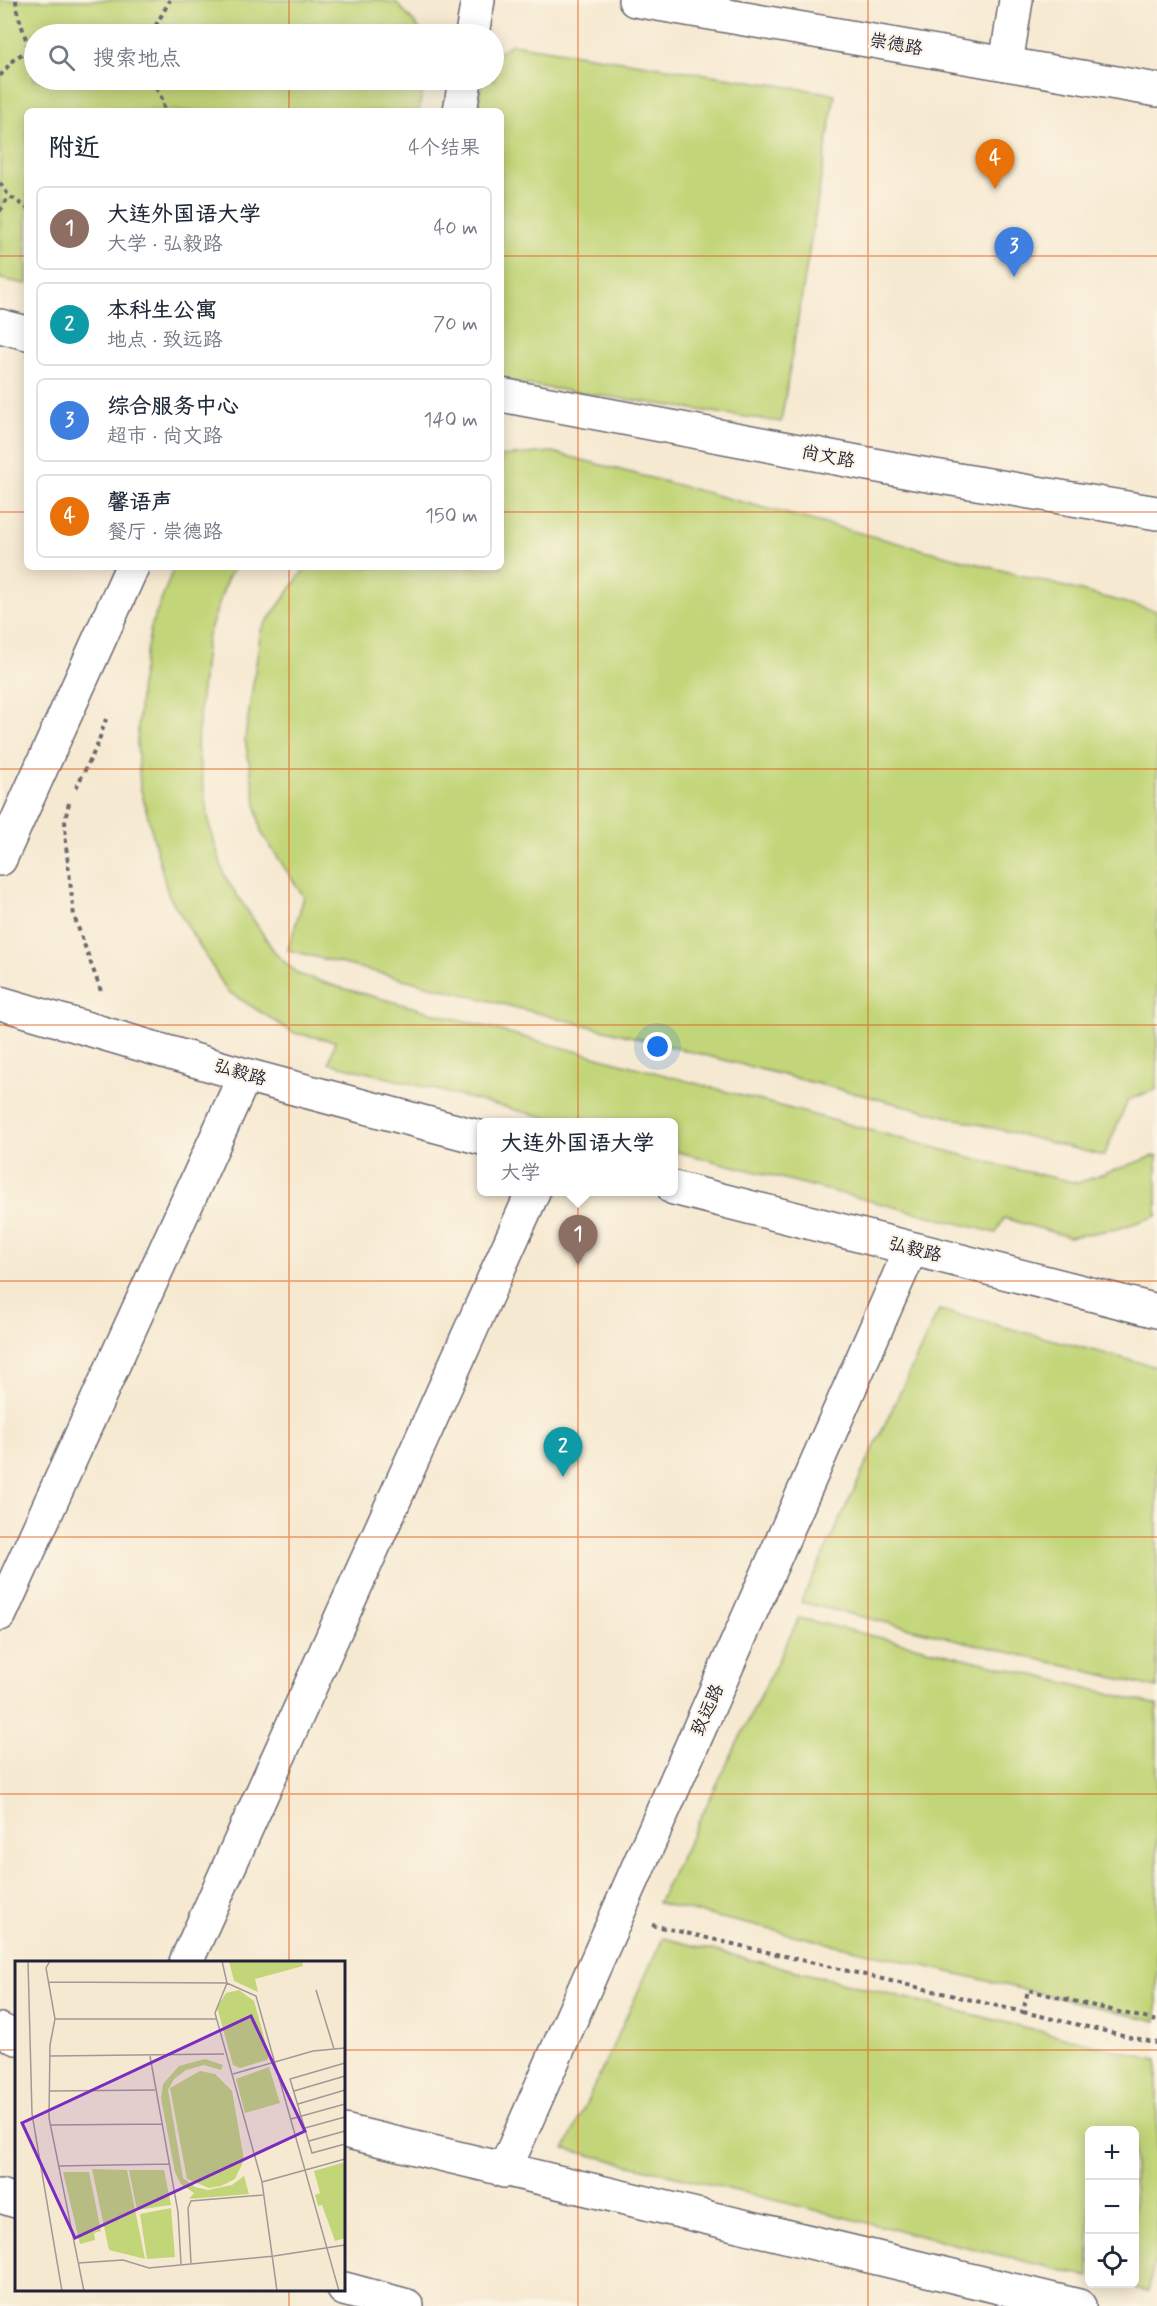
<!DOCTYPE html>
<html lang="zh">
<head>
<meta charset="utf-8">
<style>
  body { margin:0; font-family:Mynerve,"LXGW WenKai TC",sans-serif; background:#f6f6f7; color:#1f2937 }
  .controls { position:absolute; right:18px; bottom:18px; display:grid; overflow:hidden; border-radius:9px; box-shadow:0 3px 15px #0003 }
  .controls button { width:54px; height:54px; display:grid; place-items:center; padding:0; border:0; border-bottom:2px solid #e0e1e3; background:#fff; color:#1f2937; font:30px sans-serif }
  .you { position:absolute; left:658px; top:1047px; width:21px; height:21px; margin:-15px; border:4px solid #fff; border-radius:50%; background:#1a73e8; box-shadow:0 0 0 9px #1a73e833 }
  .badge { display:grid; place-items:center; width:39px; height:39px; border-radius:50%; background:#1a73e8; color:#fff; font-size:20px; font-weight:700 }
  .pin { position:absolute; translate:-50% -50px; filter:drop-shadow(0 2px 3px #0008) }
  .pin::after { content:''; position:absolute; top:32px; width:21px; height:18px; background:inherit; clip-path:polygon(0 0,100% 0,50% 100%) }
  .popup { position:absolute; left:477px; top:1118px; width:201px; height:78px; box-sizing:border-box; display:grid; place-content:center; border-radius:9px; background:#fff; filter:drop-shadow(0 2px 4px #0005); font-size:20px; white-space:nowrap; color:#747a83 }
  .popup b { font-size:22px; color:#1f2937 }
  .popup::after { content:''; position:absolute; left:50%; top:100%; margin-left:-12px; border:12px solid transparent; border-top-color:#fff }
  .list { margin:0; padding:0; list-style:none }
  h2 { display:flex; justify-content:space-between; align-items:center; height:78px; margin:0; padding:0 24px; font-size:26px }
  h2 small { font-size:20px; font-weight:400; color:#747a83 }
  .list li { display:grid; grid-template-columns:39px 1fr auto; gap:18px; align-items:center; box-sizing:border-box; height:84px; margin:0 12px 12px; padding:0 12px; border:2px solid #e0e1e3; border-radius:9px }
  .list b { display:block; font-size:22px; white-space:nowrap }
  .list p { margin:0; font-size:20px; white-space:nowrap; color:#747a83 }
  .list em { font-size:20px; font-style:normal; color:#747a83 }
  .icon { flex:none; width:33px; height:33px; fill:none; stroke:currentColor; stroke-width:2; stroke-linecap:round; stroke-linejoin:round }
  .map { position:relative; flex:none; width:1157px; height:2306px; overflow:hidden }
  .search { position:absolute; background:#fff; box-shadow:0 3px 15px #0003; left:24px; top:24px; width:480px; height:66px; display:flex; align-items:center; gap:15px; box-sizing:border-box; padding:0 21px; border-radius:33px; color:#747a83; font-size:22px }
  .panel { position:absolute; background:#fff; box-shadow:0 3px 15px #0003; left:24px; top:108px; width:480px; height:462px; border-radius:9px }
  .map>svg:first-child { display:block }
</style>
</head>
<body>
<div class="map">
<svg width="1157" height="2306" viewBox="0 0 1157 2306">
  <rect width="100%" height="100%" fill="#fcf5e5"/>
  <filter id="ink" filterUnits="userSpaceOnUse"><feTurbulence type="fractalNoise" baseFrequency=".0167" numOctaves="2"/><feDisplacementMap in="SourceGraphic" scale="12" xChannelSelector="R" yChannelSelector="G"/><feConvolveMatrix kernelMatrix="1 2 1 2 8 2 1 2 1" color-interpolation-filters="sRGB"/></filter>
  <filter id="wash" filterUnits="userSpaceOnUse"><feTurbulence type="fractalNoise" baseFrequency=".008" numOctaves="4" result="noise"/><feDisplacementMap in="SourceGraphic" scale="24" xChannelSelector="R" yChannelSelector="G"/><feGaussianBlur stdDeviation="1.35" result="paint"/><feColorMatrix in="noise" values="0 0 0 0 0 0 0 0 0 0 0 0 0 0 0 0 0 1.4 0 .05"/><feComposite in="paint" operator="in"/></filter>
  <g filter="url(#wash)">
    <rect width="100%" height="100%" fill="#f6e9d1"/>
    <g fill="#c2d578" stroke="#727c5a" stroke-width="1.5">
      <polygon points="0,0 377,0 397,3 424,34 34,34 34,80 424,80 419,111 27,111 27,284 0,279"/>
      <polygon points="512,44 835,94 781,422 501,381 501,111 477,111 482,80 494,80 494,55"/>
      <polygon points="552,452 1157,611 1157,1089 1128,1100 1104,1156 288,950 304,897 261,832 245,739 261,630 306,567 501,567 501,456"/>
      <polygon points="174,567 235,567 227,579 207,639 201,697 197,746 210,828 225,877 276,954 298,974 338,987 1014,1169 1078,1183 1157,1155 1157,1216 1117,1229 1069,1237 1004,1218 996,1233 674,1151 674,1122 564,1122 329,1063 335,1041 294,1033 227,991 168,894 140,786 137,742 141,680 151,627"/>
      <polygon points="939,1310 1157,1367 1157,1688 801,1602"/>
      <polygon points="799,1618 1157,1705 1157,2021 658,1903"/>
      <polygon points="663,1938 1157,2060 1157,2252 1148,2291 1116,2284 1134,2284 1134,2130 1090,2130 1089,2277 565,2149"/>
    </g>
  </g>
  <g filter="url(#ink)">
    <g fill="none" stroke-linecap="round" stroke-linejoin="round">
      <g stroke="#6c6870" stroke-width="36">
        <g id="minor">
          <polyline points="635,0 1157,90"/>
          <polyline points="472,34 478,0"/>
          <polyline points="1006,64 1016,0"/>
          <polyline points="460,111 465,80"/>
          <polyline points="0,326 27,333"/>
          <polyline points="501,395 916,473 1157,513"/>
          <polyline points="0,859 132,567"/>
          <polyline points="0,1003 245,1075 482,1138"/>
          <polyline points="674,1188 1157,1311"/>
          <polyline points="0,1614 245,1075"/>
          <polyline points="186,1962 533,1192"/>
          <polyline points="0,2030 16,2038"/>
          <polyline points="344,2131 1079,2306"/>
          <polyline points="504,2171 911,1249"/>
          <polyline points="0,2196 16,2201"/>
          <polyline points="344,2289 407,2306"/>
        </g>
      </g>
      <g stroke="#6c6870" stroke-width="4" stroke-dasharray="4.5 4.5" stroke-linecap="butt">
        <polyline points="16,0 17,11 29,49"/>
        <polyline points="151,34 170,0"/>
        <polyline points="0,76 13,60 34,46"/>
        <polyline points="152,80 163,101 164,111"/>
        <polyline points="0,183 9,196 27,208"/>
        <polyline points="0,211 9,196"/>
        <polyline points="76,788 97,746 106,719"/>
        <polyline points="69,803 65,820 66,845 74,916 102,994"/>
        <polyline points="652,1925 1023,2012 1028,1990 1157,2021"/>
        <polyline points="1023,2012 1157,2043"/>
      </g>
      <use href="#minor" stroke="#fff" stroke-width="33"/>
    </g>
  </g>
  <path fill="none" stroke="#de560e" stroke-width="1.5" stroke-opacity="0.55" d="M 289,0 L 289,34M 578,0 L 578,2306M 868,0 L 868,2306M 289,80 L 289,111M 0,256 L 27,256M 501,256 L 1157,256M 0,512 L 27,512M 501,512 L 1157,512M 289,567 L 289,1962M 0,769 L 1157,769M 0,1025 L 1157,1025M 0,1281 L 1157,1281M 0,1537 L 1157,1537M 0,1794 L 1157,1794M 0,2050 L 16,2050M 344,2050 L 1157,2050M 289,2290 L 289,2306"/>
  <g text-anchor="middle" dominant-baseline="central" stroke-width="4.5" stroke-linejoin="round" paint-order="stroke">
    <g font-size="18" fill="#22223b" stroke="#fcf5e5">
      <text transform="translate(896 45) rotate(10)">崇德路</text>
      <text transform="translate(828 457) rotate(11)">尚文路</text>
      <text transform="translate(240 1073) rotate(16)">弘毅路</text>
      <text transform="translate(915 1250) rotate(14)">弘毅路</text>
      <text transform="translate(708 1710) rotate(-66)">致远路</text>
    </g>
  </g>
  <g transform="translate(15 1961)">
    <rect width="330" height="330" fill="#f6e9d1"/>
    <path d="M 214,0 L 287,0 L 288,5 L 240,18 L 243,31 L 219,20 ZM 224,29 L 239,40 L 254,94 L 252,99 L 225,107 L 218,104 L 202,46 L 211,32 ZM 190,98 L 208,104 L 206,109 L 189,104 L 171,109 L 159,118 L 153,129 L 168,217 L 180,226 L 193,229 L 217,224 L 229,215 L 234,233 L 174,238 L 179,232 L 166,223 L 160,211 L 146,137 L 148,123 L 164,105 ZM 254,106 L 265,142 L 230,152 L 221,118 ZM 185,110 L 200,113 L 217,130 L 229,199 L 220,218 L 206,225 L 194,227 L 172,218 L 155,127 ZM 330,201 L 330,277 L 320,280 L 307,244 L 303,245 L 300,234 L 305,232 L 299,210 ZM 77,208 L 112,209 L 130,298 L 94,289 ZM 114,209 L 149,209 L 156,244 L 122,249 ZM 48,211 L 74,211 L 86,270 L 79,272 L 80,279 L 65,283 ZM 156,247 L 160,296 L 132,298 L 125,253 Z" fill="#c2d578"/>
    <path fill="none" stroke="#a19995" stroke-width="1.5" d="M 13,0 L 17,153 L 47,330M 35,0 L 31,7 L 40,58 L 35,84 L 34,157 L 69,330M 207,0 L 212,22 L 200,52 L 247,221 L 262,330M 34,21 L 212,22 L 241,35 L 324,330M 301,29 L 319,88M 40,58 L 201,58M 35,95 L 209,93M 135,95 L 163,251 L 166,303M 330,102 L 275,118 L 297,192 L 330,183M 218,113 L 298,90 L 330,87M 34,130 L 140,129M 279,130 L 330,115M 283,143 L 330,129M 276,158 L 330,143M 35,164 L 147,163M 290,167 L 330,156M 294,180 L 330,170M 43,205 L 154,203M 247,221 L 330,198M 63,302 L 108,299 L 134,307 L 259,295 L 330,284M 176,302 L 173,247 L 176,240 L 248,234"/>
    <path fill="#7b2cbf" fill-opacity="0.15" stroke="#7b2cbf" stroke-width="3" d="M 236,55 L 290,170 L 60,277 L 7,162 Z"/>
    <rect width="330" height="330" fill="none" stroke="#22223b" stroke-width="3"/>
  </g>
</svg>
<div class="controls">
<button>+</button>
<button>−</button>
<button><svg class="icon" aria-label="locate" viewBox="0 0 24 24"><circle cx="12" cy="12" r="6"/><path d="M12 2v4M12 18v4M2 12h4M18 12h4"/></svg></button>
</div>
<div class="you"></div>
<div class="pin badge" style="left:578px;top:1265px;background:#8d6e63">1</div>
<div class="popup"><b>大连外国语大学</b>大学</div>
<div class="pin badge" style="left:563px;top:1477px;background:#0f9aa8">2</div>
<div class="pin badge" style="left:1014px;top:277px;background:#3f7fe0">3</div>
<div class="pin badge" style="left:995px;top:189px;background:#e8710a">4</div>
<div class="search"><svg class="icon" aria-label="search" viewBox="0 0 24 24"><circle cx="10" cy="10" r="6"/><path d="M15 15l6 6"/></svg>搜索地点</div>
<section class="panel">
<h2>附近<small>4个结果</small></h2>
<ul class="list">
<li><span class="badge" style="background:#8d6e63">1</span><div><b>大连外国语大学</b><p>大学 · 弘毅路</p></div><em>40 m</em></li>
<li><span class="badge" style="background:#0f9aa8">2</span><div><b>本科生公寓</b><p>地点 · 致远路</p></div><em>70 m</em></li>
<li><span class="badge" style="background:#3f7fe0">3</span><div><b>综合服务中心</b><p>超市 · 尚文路</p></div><em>140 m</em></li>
<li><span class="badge" style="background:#e8710a">4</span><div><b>馨语声</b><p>餐厅 · 崇德路</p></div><em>150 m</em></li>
</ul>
</section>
</div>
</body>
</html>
